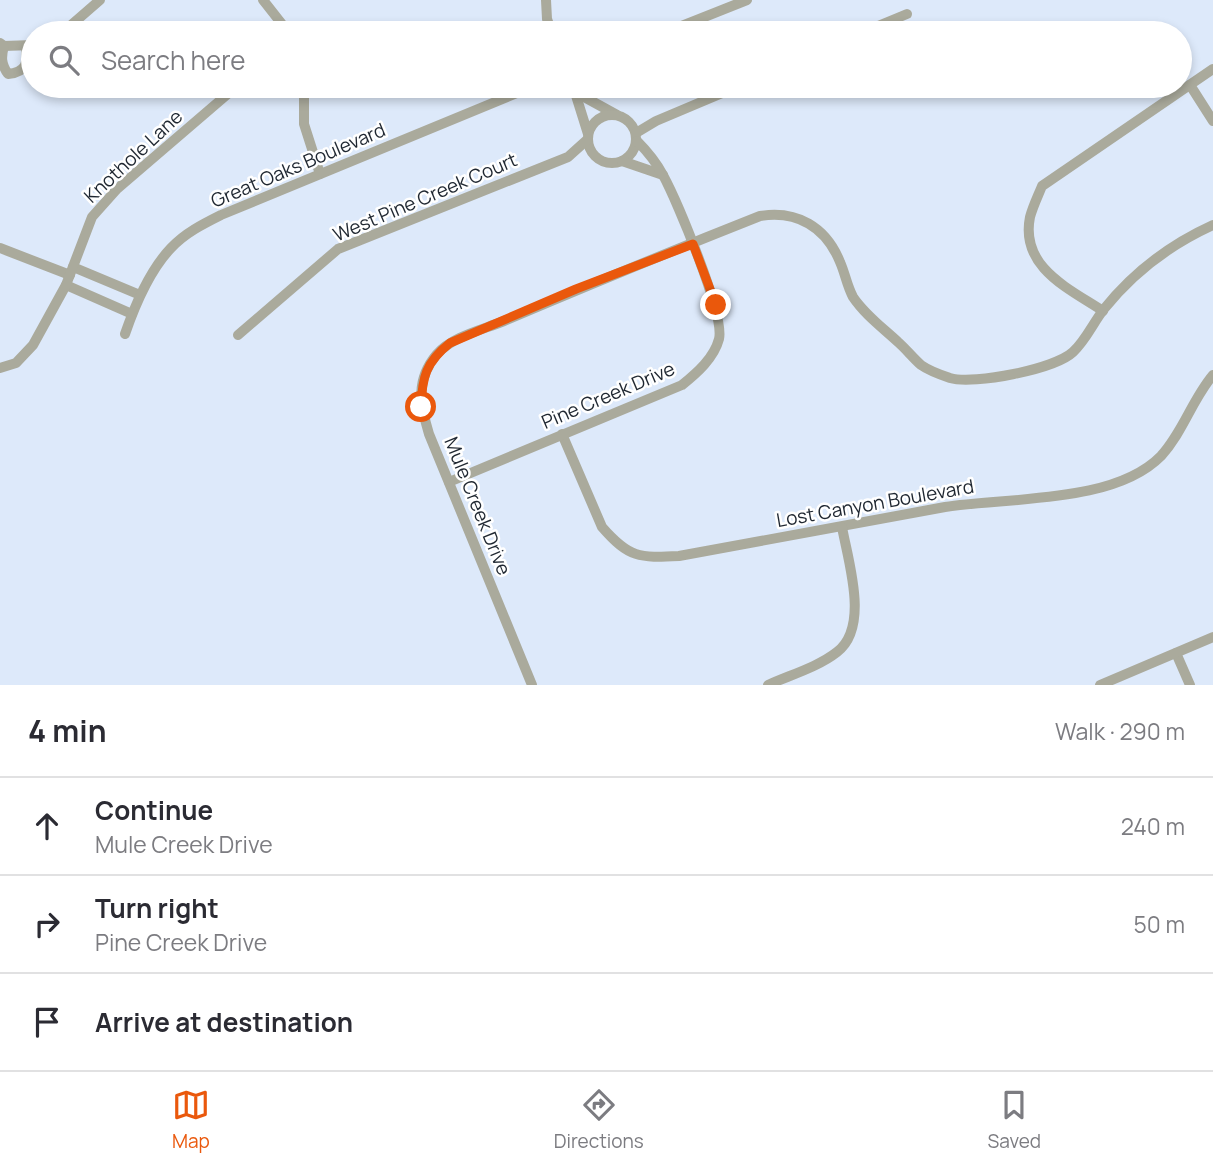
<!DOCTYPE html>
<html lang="en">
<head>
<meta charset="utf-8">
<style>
  body { margin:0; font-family:Manrope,sans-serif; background:#f2f2f3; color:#2b2b33 }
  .stop { position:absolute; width:21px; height:21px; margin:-16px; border:5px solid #ea580c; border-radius:50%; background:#fff }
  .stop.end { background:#ea580c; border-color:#fff; box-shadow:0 2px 7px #0008 }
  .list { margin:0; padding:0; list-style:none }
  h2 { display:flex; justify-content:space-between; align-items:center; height:91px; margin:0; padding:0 28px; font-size:30px }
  h2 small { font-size:23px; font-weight:400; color:#7c7c81 }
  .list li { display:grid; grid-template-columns:46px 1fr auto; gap:21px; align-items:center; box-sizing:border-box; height:98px; padding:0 28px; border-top:2px solid #e1e1e2 }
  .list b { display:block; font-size:26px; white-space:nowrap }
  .list p { margin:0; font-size:23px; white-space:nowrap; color:#7c7c81 }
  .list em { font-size:23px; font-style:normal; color:#7c7c81 }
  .icon { flex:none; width:38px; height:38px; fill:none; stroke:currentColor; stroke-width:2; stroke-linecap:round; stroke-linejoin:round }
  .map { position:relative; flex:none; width:1213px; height:685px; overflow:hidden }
  .search { position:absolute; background:#fff; box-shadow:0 4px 10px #0003; left:21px; right:21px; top:21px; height:77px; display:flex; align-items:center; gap:18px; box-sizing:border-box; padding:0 24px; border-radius:38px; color:#7c7c81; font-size:26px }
  .sheet { height:385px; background:#fff }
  nav { display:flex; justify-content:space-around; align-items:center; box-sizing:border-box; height:98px; border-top:2px solid #e1e1e2; background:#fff; font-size:19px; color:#7c7c81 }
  nav a { display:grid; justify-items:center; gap:4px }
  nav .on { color:#ea580c }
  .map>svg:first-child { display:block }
</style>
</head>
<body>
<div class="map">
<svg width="1213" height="685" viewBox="0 0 1213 685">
  <rect width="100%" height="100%" fill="#dde9fa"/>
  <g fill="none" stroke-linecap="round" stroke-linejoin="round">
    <g stroke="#aaaa9c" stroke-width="10">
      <polyline points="263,0 289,33"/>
      <polyline points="546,0 547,19 552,33"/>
      <polyline points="62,33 100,0"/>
      <polyline points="664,33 747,0"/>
      <polyline points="861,33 907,14"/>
      <polyline points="0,43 4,46 33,45"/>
      <path d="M 4,46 C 1,57 1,64 8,74 C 27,72 28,63 26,46"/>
      <polyline points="1190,85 1213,121"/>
      <polyline points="304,86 304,124 320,174"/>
      <polyline points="573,86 588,134"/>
      <polyline points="577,93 617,115"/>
      <circle cx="612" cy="139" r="24"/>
      <polyline points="636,133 656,121 739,86"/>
      <polyline points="622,161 663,175"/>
      <polyline points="0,248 70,275"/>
      <polyline points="73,267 140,295"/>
      <polyline points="66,285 132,314"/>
      <path d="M 1103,311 C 1068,288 1020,267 1030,217 C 1033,206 1038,196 1042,186 L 1213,69"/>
      <path d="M 125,334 C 135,305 149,271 171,248 C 185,233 203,224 221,215 L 534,86"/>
      <polyline points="238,335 338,249 568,157 588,139"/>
      <polyline points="0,368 16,363 33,345 66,285 92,217 117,189 237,86"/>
      <path d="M 562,434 L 602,527 C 629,558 639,558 679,556 L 945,507 C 1008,497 1114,504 1161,456 C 1183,432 1192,400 1213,375"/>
      <path d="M 449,482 L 682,385 C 697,373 714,358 719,339 C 725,315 677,201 663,175 C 656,162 647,151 637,141"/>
      <polyline points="1176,653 1190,685"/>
      <path d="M 532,685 L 429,434 C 420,404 415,380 437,354 C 453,336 482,330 504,321 C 589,285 674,250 760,216 C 797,210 826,227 840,262 C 845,273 847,286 853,297 C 865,315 883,328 898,342 C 906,349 913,358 921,365 C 928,370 941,375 950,378 C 974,385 1055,369 1073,352 C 1086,340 1093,323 1104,309 C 1133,273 1171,244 1213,225"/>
      <path d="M 768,685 C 790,675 818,667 837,652 C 870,627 848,561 842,527"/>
      <polyline points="1100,685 1213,637"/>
    </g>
  </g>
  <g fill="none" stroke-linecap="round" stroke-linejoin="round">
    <path stroke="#ea580c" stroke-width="9" d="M 421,407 C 422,377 426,362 450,343 L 576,289 L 693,244 L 716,305"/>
  </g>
  <g text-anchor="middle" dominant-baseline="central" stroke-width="5" stroke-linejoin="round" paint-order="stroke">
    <g font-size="19" fill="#1f2731" stroke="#fff">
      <text transform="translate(133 156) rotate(-43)">Knothole Lane</text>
      <text transform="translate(298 165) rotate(-23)">Great Oaks Boulevard</text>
      <text transform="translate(425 197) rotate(-23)">West Pine Creek Court</text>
      <text transform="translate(608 395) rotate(-23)">Pine Creek Drive</text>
      <text transform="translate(875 503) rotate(-10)">Lost Canyon Boulevard</text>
      <text transform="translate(478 506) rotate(68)">Mule Creek Drive</text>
    </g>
  </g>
</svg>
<div class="stop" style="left:421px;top:407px"></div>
<div class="stop end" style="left:716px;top:305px"></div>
<div class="search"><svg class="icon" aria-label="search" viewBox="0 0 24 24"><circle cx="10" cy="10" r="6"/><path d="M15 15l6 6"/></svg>Search here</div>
</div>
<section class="sheet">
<h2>4 min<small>Walk · 290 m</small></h2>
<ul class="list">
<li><svg class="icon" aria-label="ahead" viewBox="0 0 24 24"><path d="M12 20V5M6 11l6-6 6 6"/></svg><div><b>Continue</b><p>Mule Creek Drive</p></div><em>240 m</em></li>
<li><svg class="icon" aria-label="right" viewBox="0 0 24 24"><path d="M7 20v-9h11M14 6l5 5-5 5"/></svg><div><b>Turn right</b><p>Pine Creek Drive</p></div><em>50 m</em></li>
<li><svg class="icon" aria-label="arrive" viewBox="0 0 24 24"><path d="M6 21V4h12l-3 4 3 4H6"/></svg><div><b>Arrive at destination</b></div></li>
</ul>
</section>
<nav>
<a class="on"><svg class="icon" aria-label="map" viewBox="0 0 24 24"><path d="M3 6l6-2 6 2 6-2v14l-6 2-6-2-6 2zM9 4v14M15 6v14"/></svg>Map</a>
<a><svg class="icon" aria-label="directions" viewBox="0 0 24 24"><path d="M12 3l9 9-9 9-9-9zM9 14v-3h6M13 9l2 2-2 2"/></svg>Directions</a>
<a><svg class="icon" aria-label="saved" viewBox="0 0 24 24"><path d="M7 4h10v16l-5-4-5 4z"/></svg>Saved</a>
</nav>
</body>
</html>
